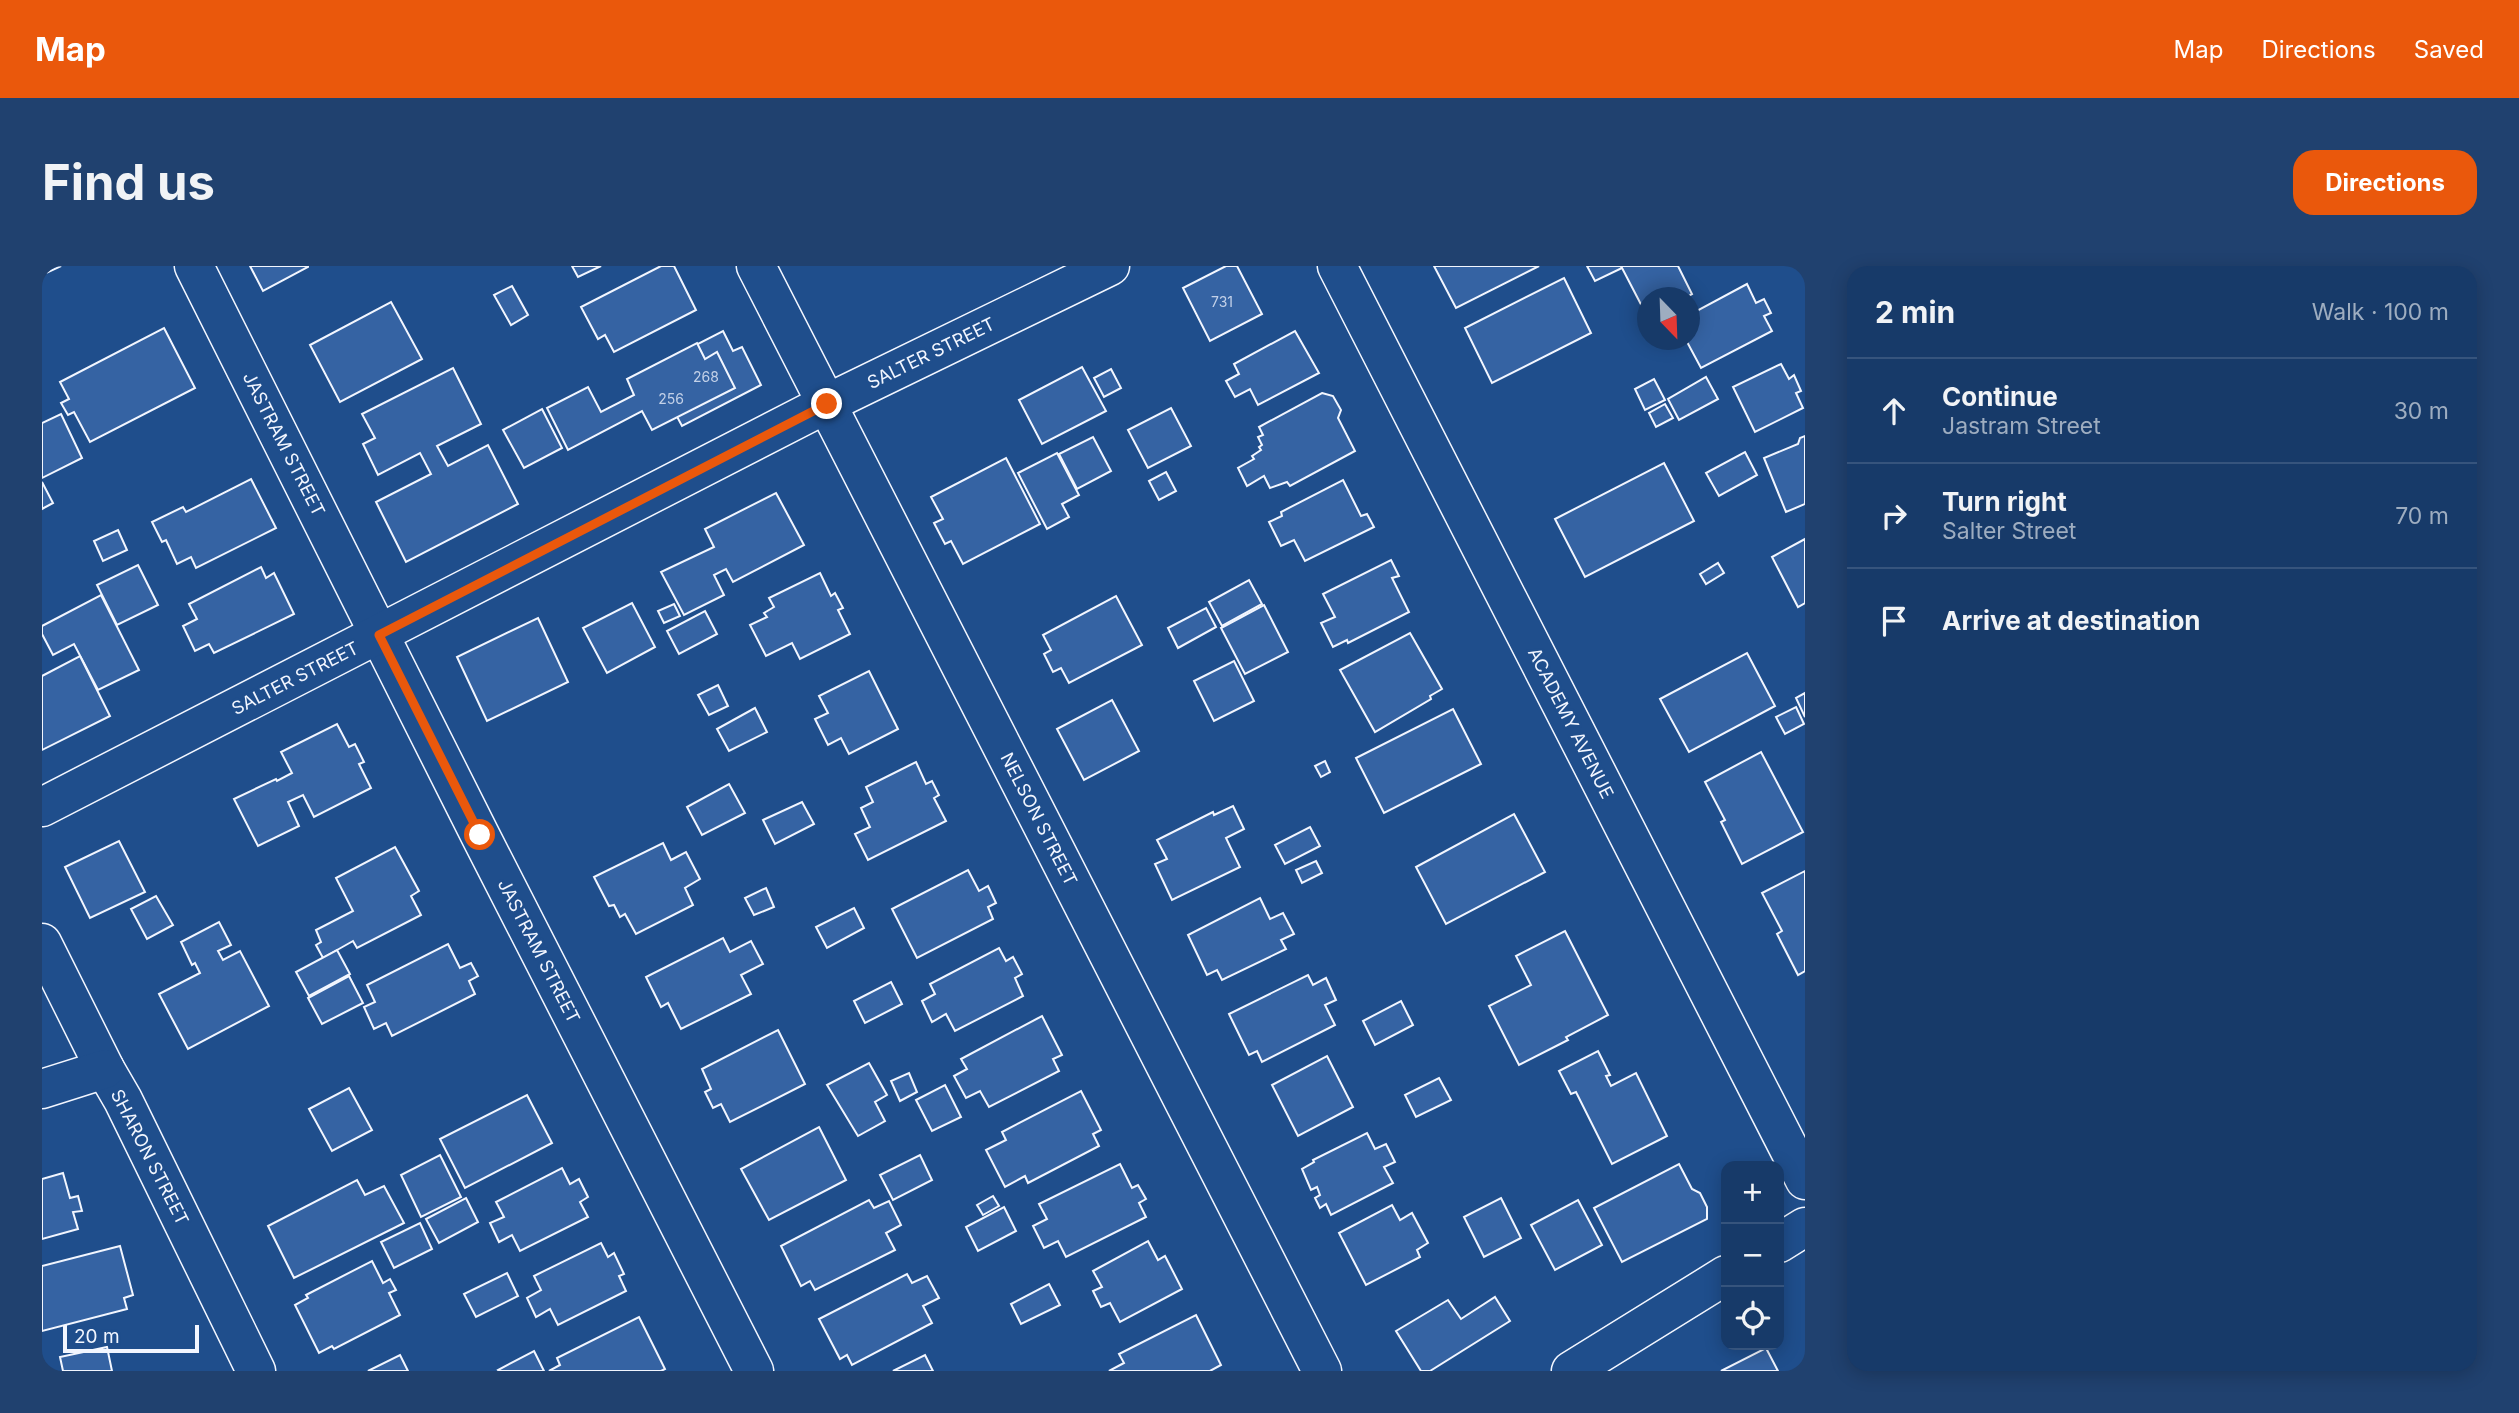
<!DOCTYPE html>
<html lang="en">
<head>
<meta charset="utf-8">
<style>
  body { margin:0; font-family:Inter,sans-serif; background:#20416f; color:#f1f3f6 }
  .controls { position:absolute; right:21px; bottom:21px; display:grid; overflow:hidden; border-radius:14px; box-shadow:0 4px 18px #0003 }
  .controls button { width:63px; height:63px; display:grid; place-items:center; padding:0; border:0; border-bottom:2px solid #36547d; background:#173a69; color:#f1f3f6; font:35px sans-serif }
  .compass { position:absolute; left:1595px; top:21px; width:63px; height:63px; border-radius:50%; background:#173a69; box-shadow:0 4px 18px #0003; rotate:157deg }
  .scale { position:absolute; left:21px; bottom:18px; width:136px; box-sizing:border-box; padding-left:7px; border:4px solid #f2f6ff; border-top:0; font-size:19px; line-height:24px; white-space:nowrap; color:#f2f6ff; -webkit-text-stroke:5px #1f4e8c; paint-order:stroke }
  .stop { position:absolute; width:21px; height:21px; margin:-16px; border:5px solid #ea580c; border-radius:50%; background:#fff }
  .stop.end { background:#ea580c; border-color:#fff; box-shadow:0 2px 7px #0008 }
  .list { margin:0; padding:0; list-style:none }
  h2 { display:flex; justify-content:space-between; align-items:center; height:91px; margin:0; padding:0 28px; font-size:30px }
  h2 small { font-size:23px; font-weight:400; color:#9eadc0 }
  .list li { display:grid; grid-template-columns:46px 1fr auto; gap:21px; align-items:center; box-sizing:border-box; height:105px; padding:0 28px; border-top:2px solid #36547d }
  .list b { display:block; font-size:26px; white-space:nowrap }
  .list p { margin:0; font-size:23px; white-space:nowrap; color:#9eadc0 }
  .list em { font-size:23px; font-style:normal; color:#9eadc0 }
  .icon { flex:none; width:38px; height:38px; fill:none; stroke:currentColor; stroke-width:2; stroke-linecap:round; stroke-linejoin:round }
  .map { position:relative; flex:none; width:1763px; height:1105px; overflow:hidden; border-radius:21px }
  header { display:flex; align-items:center; gap:42px; box-sizing:border-box; height:98px; padding:0 35px; background:#ea580c; color:#fff }
  header strong { font-size:33px }
  nav { display:flex; gap:38px; margin-inline-start:auto; font-size:24px }
  .intro { display:flex; align-items:center; justify-content:space-between; box-sizing:border-box; height:168px; padding:0 42px }
  h1 { margin:0; font-size:49px }
  .button { padding:18px 32px; border-radius:21px; background:#ea580c; color:#fff; font-size:24px; font-weight:700 }
  main { display:flex; gap:42px; padding:0 42px }
  aside { flex:1; background:#173a69; border-radius:21px; box-shadow:0 4px 18px #0003 }
  .map>svg:first-child { display:block }
</style>
</head>
<body>
<header>
<strong>Map</strong>
<nav><a>Map</a><a>Directions</a><a>Saved</a></nav>
</header>
<div class="intro"><h1>Find us</h1><a class="button">Directions</a></div>
<main>
<div class="map">
<svg width="1763" height="1105" viewBox="0 0 1763 1105">
  <rect width="100%" height="100%" fill="#1f4e8c"/>
  <g fill="#3563a3" stroke="#f2f6ff" stroke-width="2">
    <polygon points="0,0 19,0 0,9"/>
    <polygon points="208,0 266,0 266,1 221,25"/>
    <polygon points="530,0 559,0 536,11"/>
    <polygon points="619,0 632,0 654,44 572,86 563,69 556,73 539,41"/>
    <polygon points="1184,0 1195,0 1220,48 1168,75 1141,22"/>
    <polygon points="1392,0 1497,0 1414,42"/>
    <polygon points="1545,0 1579,0 1580,2 1553,15"/>
    <polygon points="1579,0 1636,0 1650,28 1643,32 1605,32 1605,50"/>
    <polygon points="1522,12 1549,67 1450,117 1423,62"/>
    <polygon points="1705,18 1714,37 1722,33 1729,47 1722,50 1730,65 1659,102 1644,74 1647,74 1647,49"/>
    <polygon points="470,20 486,49 469,59 452,29"/>
    <polygon points="349,36 380,93 298,136 268,79"/>
    <polygon points="122,62 153,122 48,176 32,146 26,149 19,137 27,133 18,116"/>
    <polygon points="681,65 691,85 700,81 719,119 640,160 609,102"/>
    <polygon points="1253,65 1277,107 1216,139 1208,123 1193,131 1184,115 1197,108 1192,98"/>
    <polygon points="655,77 663,93 675,86 693,122 610,164 600,145 526,184 505,142 546,121 559,146 592,129 585,113"/>
    <polygon points="1739,98 1747,113 1752,109 1759,125 1754,127 1761,142 1713,166 1691,121"/>
    <polygon points="1040,101 1064,145 1000,178 977,134"/>
    <polygon points="411,102 439,158 395,180 406,200 446,179 476,238 364,296 334,236 389,208 378,187 336,209 321,178 333,172 320,148"/>
    <polygon points="1069,103 1079,122 1062,131 1052,112"/>
    <polygon points="1664,111 1676,133 1637,154 1626,133"/>
    <polygon points="1612,113 1623,134 1603,144 1593,123"/>
    <polygon points="1280,127 1291,130 1299,144 1296,152 1313,185 1248,220 1245,216 1228,222 1222,210 1205,220 1196,202 1212,193 1210,190 1219,184 1217,181 1220,179 1216,171 1221,169 1217,161"/>
    <polygon points="1623,138 1631,152 1614,161 1607,147"/>
    <polygon points="1129,142 1149,180 1106,202 1086,164"/>
    <polygon points="500,143 520,182 482,202 461,164"/>
    <polygon points="19,148 40,192 0,212 0,157"/>
    <polygon points="1763,170 1763,238 1744,246 1722,192 1756,178 1758,172"/>
    <polygon points="1051,171 1069,205 1035,223 1017,188"/>
    <polygon points="1703,186 1715,209 1677,230 1664,207"/>
    <polygon points="1015,187 1037,229 1020,238 1027,251 1005,263 976,207"/>
    <polygon points="964,192 998,258 921,298 909,275 903,278 892,257 901,253 889,231"/>
    <polygon points="1622,197 1652,255 1543,311 1513,253"/>
    <polygon points="1124,206 1134,225 1117,234 1107,215"/>
    <polygon points="209,213 234,262 154,302 149,291 135,298 124,274 120,276 110,256 141,241 144,246"/>
    <polygon points="1301,214 1319,250 1325,248 1332,261 1263,295 1252,274 1239,280 1227,256 1240,250 1239,246"/>
    <polygon points="0,216 11,237 0,243"/>
    <polygon points="734,227 762,279 691,316 684,303 672,309 682,329 642,349 619,306 672,281 663,263"/>
    <polygon points="76,264 85,284 61,295 52,275"/>
    <polygon points="1763,273 1763,337 1756,341 1730,291"/>
    <polygon points="1349,294 1357,310 1350,312 1367,346 1306,377 1305,374 1291,381 1279,357 1293,351 1281,328"/>
    <polygon points="1676,297 1682,307 1664,318 1658,308"/>
    <polygon points="96,299 116,339 75,359 55,319"/>
    <polygon points="219,301 224,312 232,307 252,348 172,387 167,378 153,385 141,360 155,353 147,338"/>
    <polygon points="778,307 789,330 793,327 801,342 796,344 808,368 758,393 750,377 724,390 708,359 725,351 722,347 732,341 727,332"/>
    <polygon points="1207,314 1220,338 1180,360 1167,336"/>
    <polygon points="59,329 97,404 56,424 32,378 11,389 0,368 0,360"/>
    <polygon points="1074,330 1100,379 1027,417 1019,402 1011,406 1002,388 1009,384 1001,369"/>
    <polygon points="590,337 613,381 565,407 541,362"/>
    <polygon points="632,338 638,350 622,357 616,345"/>
    <polygon points="1222,339 1246,386 1203,408 1179,362"/>
    <polygon points="1164,342 1174,361 1136,382 1126,362"/>
    <polygon points="663,345 675,368 637,388 625,365"/>
    <polygon points="496,352 526,416 445,455 415,391"/>
    <polygon points="1368,367 1400,423 1388,430 1389,433 1333,466 1298,404"/>
    <polygon points="1705,387 1733,440 1647,486 1618,433"/>
    <polygon points="38,390 68,450 0,484 0,410"/>
    <polygon points="1192,395 1212,435 1172,455 1152,415"/>
    <polygon points="827,405 856,463 807,488 799,472 786,479 773,453 786,447 777,430"/>
    <polygon points="676,419 686,440 667,449 656,429"/>
    <polygon points="1763,427 1763,451 1754,432"/>
    <polygon points="1070,434 1097,485 1042,514 1015,463"/>
    <polygon points="1754,441 1762,458 1743,468 1734,451"/>
    <polygon points="713,442 725,466 687,485 675,463"/>
    <polygon points="1411,443 1439,498 1342,547 1314,492"/>
    <polygon points="295,458 307,481 313,478 322,496 317,498 329,522 272,551 261,529 246,536 257,560 216,580 192,533 234,513 235,515 250,507 239,486"/>
    <polygon points="1719,486 1761,566 1700,598 1679,556 1683,554 1663,516"/>
    <polygon points="1283,495 1288,506 1279,511 1273,500"/>
    <polygon points="874,496 884,518 890,515 897,529 892,532 904,555 826,594 813,568 828,561 819,542 831,536 824,521"/>
    <polygon points="687,518 703,547 660,569 645,541"/>
    <polygon points="760,536 772,558 733,578 721,554"/>
    <polygon points="1191,540 1202,563 1184,572 1198,601 1130,634 1113,598 1125,593 1115,574 1171,546 1172,549"/>
    <polygon points="1472,548 1503,606 1404,658 1374,601"/>
    <polygon points="1268,561 1278,580 1243,598 1233,579"/>
    <polygon points="77,575 103,626 48,652 23,601"/>
    <polygon points="621,577 629,594 644,586 658,613 643,622 651,639 594,668 583,648 578,651 572,639 567,640 552,611"/>
    <polygon points="353,581 377,625 369,630 379,649 315,682 311,675 281,692 274,679 279,676 274,664 311,645 294,612"/>
    <polygon points="1274,595 1280,607 1260,617 1254,604"/>
    <polygon points="926,604 937,625 946,620 954,637 946,641 951,653 875,692 850,643"/>
    <polygon points="1763,605 1763,705 1756,709 1735,668 1740,665 1720,627"/>
    <polygon points="724,622 732,641 712,649 703,632"/>
    <polygon points="114,630 131,659 105,673 89,643"/>
    <polygon points="1218,632 1228,653 1241,647 1252,668 1239,674 1244,683 1180,714 1175,704 1165,709 1146,669"/>
    <polygon points="812,642 822,662 785,682 774,661"/>
    <polygon points="177,656 189,679 176,685 181,694 198,685 227,740 146,783 117,728 158,707 153,697 150,699 139,676"/>
    <polygon points="1523,665 1566,749 1524,771 1526,774 1477,799 1447,740 1489,719 1474,690"/>
    <polygon points="681,672 688,686 709,675 721,698 699,709 709,728 639,763 626,737 619,741 604,711"/>
    <polygon points="406,678 418,702 429,697 436,710 427,715 433,728 350,770 344,757 332,763 322,741 333,736 325,719"/>
    <polygon points="957,682 964,695 971,691 980,708 973,712 981,730 913,765 904,748 890,756 880,735 893,728 888,718"/>
    <polygon points="295,684 308,708 267,730 254,706"/>
    <polygon points="1266,709 1271,719 1284,712 1294,734 1283,739 1293,759 1220,796 1215,785 1207,789 1187,748"/>
    <polygon points="307,710 321,737 280,758 266,732"/>
    <polygon points="849,716 860,738 823,757 812,735"/>
    <polygon points="1359,735 1371,759 1333,779 1321,755"/>
    <polygon points="1000,750 1020,789 1011,793 1017,805 947,841 938,825 924,832 912,810 925,803 919,793"/>
    <polygon points="736,764 763,818 688,856 679,838 671,842 663,826 669,823 660,803"/>
    <polygon points="1556,785 1568,809 1564,810 1569,820 1594,807 1625,870 1570,898 1534,826 1529,828 1517,805"/>
    <polygon points="1285,790 1311,841 1256,870 1230,819"/>
    <polygon points="827,797 845,829 833,836 843,855 816,870 785,819"/>
    <polygon points="867,807 875,826 858,835 849,815"/>
    <polygon points="1397,812 1409,834 1374,851 1363,829"/>
    <polygon points="903,819 919,851 890,865 874,834"/>
    <polygon points="307,822 330,864 290,885 267,843"/>
    <polygon points="1039,825 1059,864 1051,868 1057,880 986,917 983,910 963,921 944,884 964,874 960,866"/>
    <polygon points="485,829 510,877 423,922 398,873"/>
    <polygon points="777,861 804,914 727,954 699,903"/>
    <polygon points="1325,867 1333,883 1344,878 1353,896 1342,901 1351,917 1289,949 1284,938 1278,942 1273,932 1278,929 1275,921 1269,924 1260,903 1272,896 1271,894"/>
    <polygon points="398,889 419,931 379,951 359,909"/>
    <polygon points="878,889 890,914 851,934 838,909"/>
    <polygon points="1078,898 1090,922 1096,919 1104,933 1097,937 1104,951 1024,991 1016,975 1002,982 991,960 1005,953 997,938"/>
    <polygon points="1637,898 1650,923 1658,927 1665,941 1665,953 1580,996 1552,942"/>
    <polygon points="520,902 528,918 537,913 546,931 538,936 546,951 478,985 470,969 457,976 448,957 462,951 454,936"/>
    <polygon points="21,907 28,932 36,930 40,945 31,946 36,963 0,973 0,913"/>
    <polygon points="315,914 323,929 342,920 362,957 252,1012 226,960"/>
    <polygon points="951,930 957,940 941,949 935,939"/>
    <polygon points="424,932 436,956 397,977 384,953"/>
    <polygon points="1459,932 1479,972 1442,991 1422,951"/>
    <polygon points="827,934 832,942 847,935 859,959 844,967 853,984 773,1024 768,1015 759,1020 739,980"/>
    <polygon points="1536,934 1560,979 1513,1004 1489,959"/>
    <polygon points="1350,939 1358,954 1370,947 1386,977 1375,984 1378,991 1324,1019 1297,967"/>
    <polygon points="962,941 974,965 936,985 924,961"/>
    <polygon points="378,957 390,983 352,1002 339,976"/>
    <polygon points="1106,975 1116,994 1123,990 1140,1023 1078,1056 1068,1037 1059,1041 1051,1025 1060,1021 1051,1005"/>
    <polygon points="559,977 566,991 572,987 582,1008 577,1010 584,1025 516,1059 508,1043 494,1051 485,1032 499,1024 492,1010"/>
    <polygon points="78,980 91,1029 82,1032 85,1043 0,1065 0,1000"/>
    <polygon points="330,995 341,1017 348,1013 354,1024 347,1027 358,1049 292,1083 290,1080 277,1087 253,1039 266,1032 264,1029"/>
    <polygon points="465,1007 476,1030 434,1051 422,1028"/>
    <polygon points="865,1008 870,1017 885,1010 897,1032 881,1040 890,1057 810,1099 805,1089 798,1093 777,1053"/>
    <polygon points="1007,1018 1018,1039 979,1058 969,1038"/>
    <polygon points="1453,1031 1468,1055 1388,1105 1379,1105 1354,1065 1406,1034 1419,1053"/>
    <polygon points="1154,1049 1179,1099 1168,1105 1067,1105 1082,1097 1077,1088"/>
    <polygon points="597,1051 623,1103 619,1105 507,1105 518,1099 515,1092"/>
    <polygon points="65,1081 70,1105 21,1105 18,1091"/>
    <polygon points="1724,1082 1736,1105 1679,1105"/>
    <polygon points="492,1085 502,1105 457,1105 456,1104"/>
    <polygon points="358,1089 366,1105 326,1105"/>
    <polygon points="883,1089 891,1105 851,1105"/>
  </g>
  <g fill="none" stroke-linecap="round" stroke-linejoin="round">
    <g stroke="#f2f6ff" stroke-width="41">
      <g id="minor">
        <polyline points="152,0 438,569 712,1105"/>
        <polyline points="714,0 1280,1105"/>
        <polyline points="1295,0 1763,914"/>
        <polyline points="0,541 784,138 1068,0"/>
        <polyline points="0,677 63,803 81,834 214,1105"/>
        <polyline points="0,823 63,803"/>
        <polyline points="1737,977 1763,961"/>
        <polyline points="1529,1105 1684,1009"/>
      </g>
    </g>
    <use href="#minor" stroke="#1f4e8c" stroke-width="38"/>
  </g>
  <g fill="none" stroke-linecap="round" stroke-linejoin="round">
    <polyline stroke="#ea580c" stroke-width="9" points="438,569 337,369 785,138"/>
  </g>
  <g text-anchor="middle" dominant-baseline="central" stroke-width="5" stroke-linejoin="round" paint-order="stroke">
    <g font-size="14" fill="#c3d1e8">
      <text x="1180" y="35">731</text>
      <text x="664" y="110">268</text>
      <text x="629" y="132">256</text>
    </g>
    <g font-size="18" fill="#f2f6ff" stroke="#1f4e8c">
      <text transform="translate(889 87) rotate(-26)">SALTER STREET</text>
      <text transform="translate(242 178) rotate(63)">JASTRAM STREET</text>
      <text transform="translate(253 412) rotate(-27)">SALTER STREET</text>
      <text transform="translate(1529 457) rotate(63)">ACADEMY AVENUE</text>
      <text transform="translate(997 553) rotate(63)">NELSON STREET</text>
      <text transform="translate(497 685) rotate(63)">JASTRAM STREET</text>
      <text transform="translate(108 891) rotate(63)">SHARON STREET</text>
    </g>
  </g>
</svg>
<div class="controls">
<button>+</button>
<button>−</button>
<button><svg class="icon" aria-label="locate" viewBox="0 0 24 24"><circle cx="12" cy="12" r="6"/><path d="M12 2v4M12 18v4M2 12h4M18 12h4"/></svg></button>
</div>
<svg class="compass" viewBox="-18 -18 36 36"><path d="M0-13l5 13h-10z" fill="#e53935"/><path d="M0 13l5-13h-10z" fill="#9eadc0"/></svg>
<div class="scale">20 m</div>
<div class="stop" style="left:438px;top:569px"></div>
<div class="stop end" style="left:785px;top:138px"></div>
</div>
<aside>
<h2>2 min<small>Walk · 100 m</small></h2>
<ul class="list">
<li><svg class="icon" aria-label="ahead" viewBox="0 0 24 24"><path d="M12 20V5M6 11l6-6 6 6"/></svg><div><b>Continue</b><p>Jastram Street</p></div><em>30 m</em></li>
<li><svg class="icon" aria-label="right" viewBox="0 0 24 24"><path d="M7 20v-9h11M14 6l5 5-5 5"/></svg><div><b>Turn right</b><p>Salter Street</p></div><em>70 m</em></li>
<li><svg class="icon" aria-label="arrive" viewBox="0 0 24 24"><path d="M6 21V4h12l-3 4 3 4H6"/></svg><div><b>Arrive at destination</b></div></li>
</ul>
</aside>
</main>
</body>
</html>
